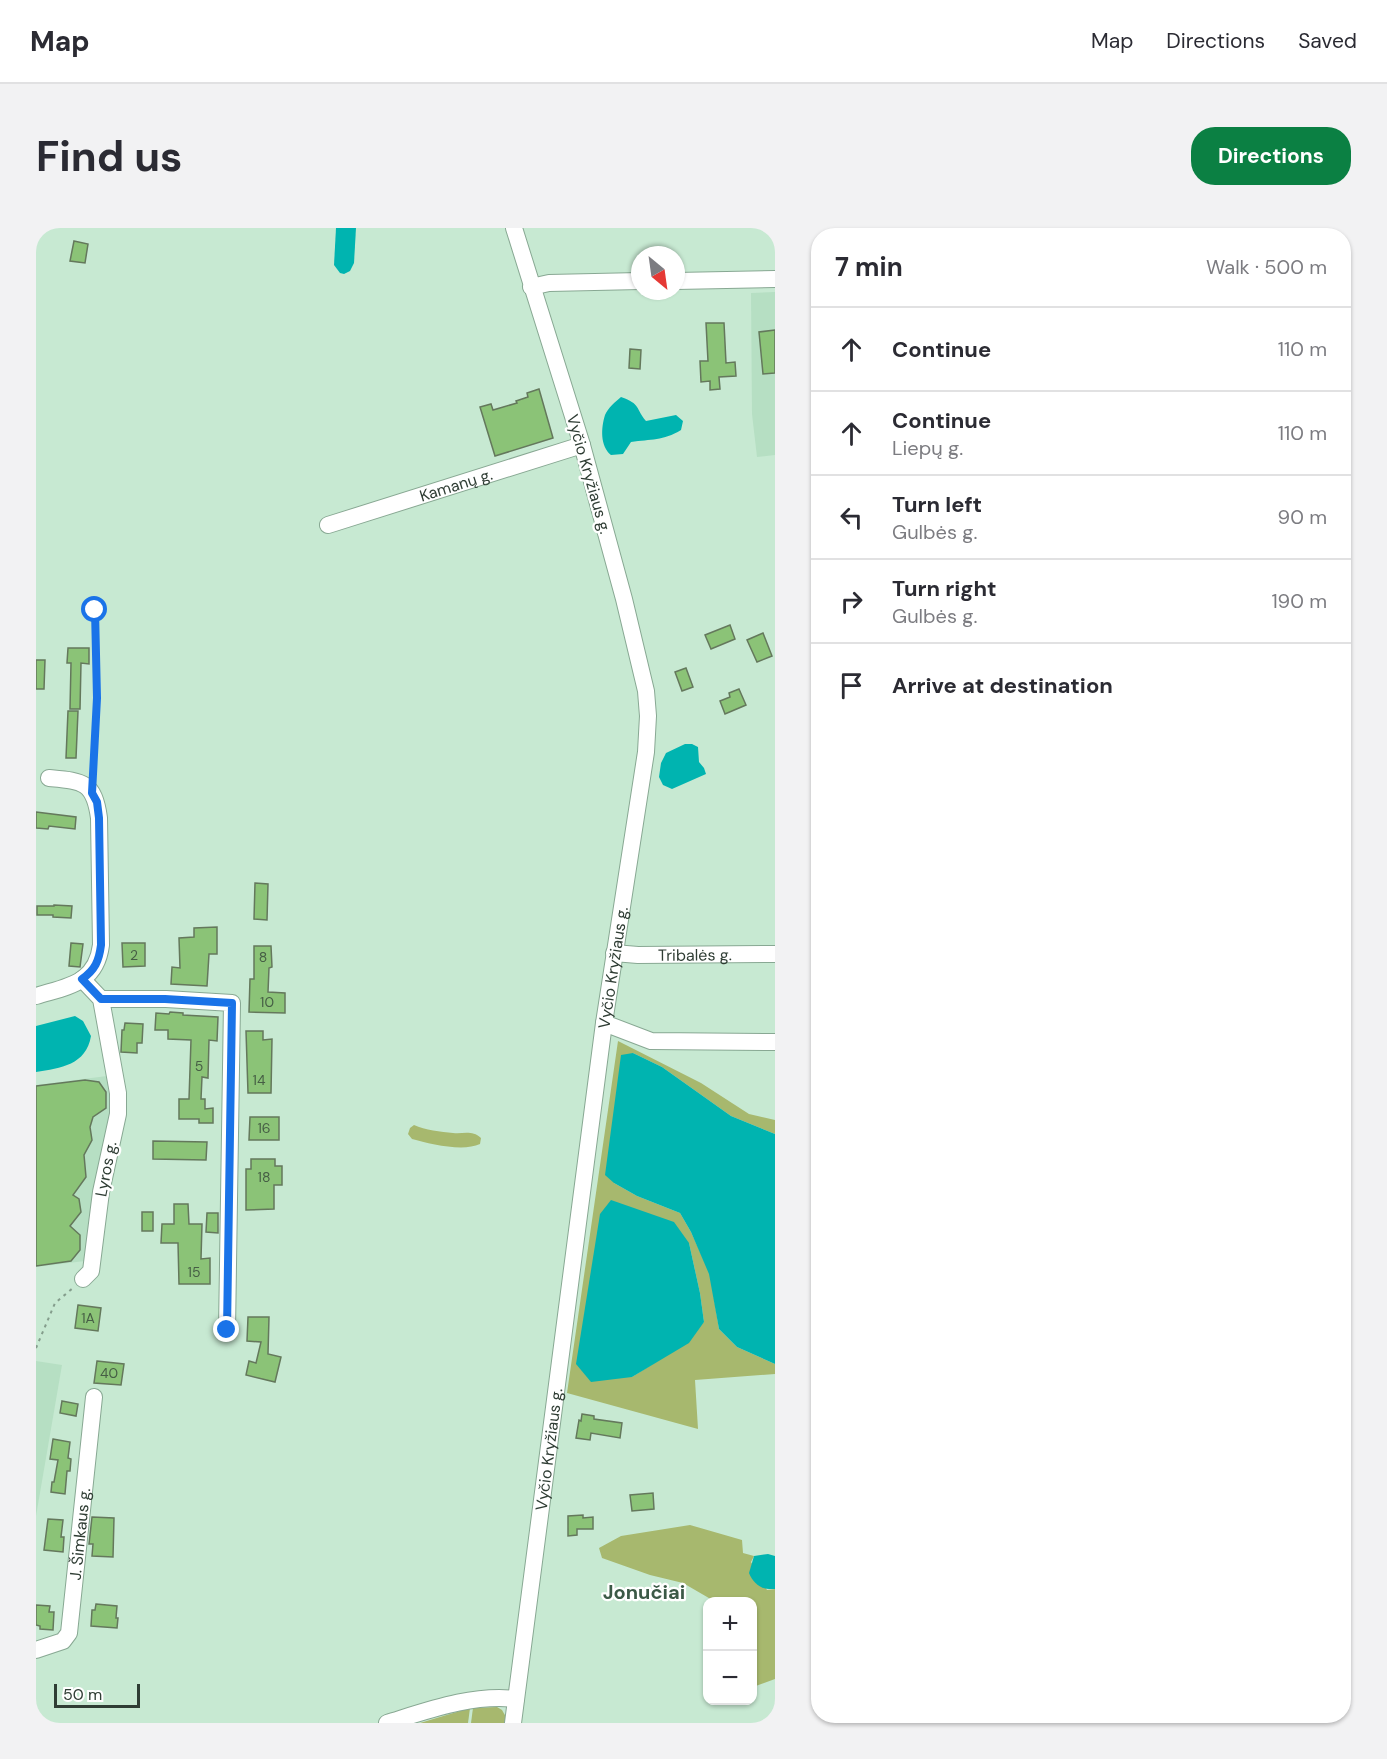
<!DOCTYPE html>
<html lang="en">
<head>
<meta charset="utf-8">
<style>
  body { margin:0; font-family:"DM Sans",sans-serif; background:#f2f2f3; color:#2b2b33 }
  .controls { position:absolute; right:18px; bottom:18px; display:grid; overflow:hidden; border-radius:12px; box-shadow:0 2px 4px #0004 }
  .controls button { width:54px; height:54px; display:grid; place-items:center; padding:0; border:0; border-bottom:2px solid #e1e1e2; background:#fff; color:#2b2b33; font:30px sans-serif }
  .compass { position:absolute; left:595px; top:18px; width:54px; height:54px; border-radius:50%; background:#fff; box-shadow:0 2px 4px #0004; rotate:151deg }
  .scale { position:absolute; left:18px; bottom:15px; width:86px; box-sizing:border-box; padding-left:6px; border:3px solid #2f3d34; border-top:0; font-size:16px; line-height:21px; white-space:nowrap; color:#2f3d34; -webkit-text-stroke:4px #fff; paint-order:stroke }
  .stop { position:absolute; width:18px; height:18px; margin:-14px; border:4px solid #1a73e8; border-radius:50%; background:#fff }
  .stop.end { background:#1a73e8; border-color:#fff; box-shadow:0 2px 6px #0008 }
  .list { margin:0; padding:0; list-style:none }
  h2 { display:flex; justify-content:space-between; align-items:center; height:78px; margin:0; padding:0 24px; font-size:26px }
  h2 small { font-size:20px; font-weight:400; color:#7c7c81 }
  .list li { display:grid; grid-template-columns:39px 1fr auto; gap:18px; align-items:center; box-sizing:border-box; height:84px; padding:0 24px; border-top:2px solid #e1e1e2 }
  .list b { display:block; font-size:22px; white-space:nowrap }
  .list p { margin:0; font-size:20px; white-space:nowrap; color:#7c7c81 }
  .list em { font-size:20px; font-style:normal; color:#7c7c81 }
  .icon { flex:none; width:33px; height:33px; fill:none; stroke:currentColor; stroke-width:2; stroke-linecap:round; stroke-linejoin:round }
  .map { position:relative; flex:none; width:739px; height:1495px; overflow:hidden; border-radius:24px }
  header { display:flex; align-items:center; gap:36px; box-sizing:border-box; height:84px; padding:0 30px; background:#fff; border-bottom:2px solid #e1e1e2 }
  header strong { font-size:28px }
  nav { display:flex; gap:33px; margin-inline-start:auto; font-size:21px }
  .intro { display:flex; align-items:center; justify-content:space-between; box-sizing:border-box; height:144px; padding:0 36px }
  h1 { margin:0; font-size:42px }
  .button { padding:15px 27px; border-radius:24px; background:#0b8043; color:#fff; font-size:21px; font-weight:700 }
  main { display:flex; gap:36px; padding:0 36px }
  aside { flex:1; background:#fff; border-radius:24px; box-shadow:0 2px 4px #0004 }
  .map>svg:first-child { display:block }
</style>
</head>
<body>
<header>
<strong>Map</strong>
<nav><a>Map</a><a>Directions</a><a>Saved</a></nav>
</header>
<div class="intro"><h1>Find us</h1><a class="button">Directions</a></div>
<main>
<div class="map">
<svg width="739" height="1495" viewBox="0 0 739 1495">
  <rect width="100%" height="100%" fill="#c7e9d2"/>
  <g fill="#b6dfc3">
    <polygon points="739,64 739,227 721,229 716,186 715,65"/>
    <polygon points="71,848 75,884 49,1033 0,1039 0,857"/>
    <polygon points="0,1133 26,1137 0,1288"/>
  </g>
  <g fill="#a7b86e" fill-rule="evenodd">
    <path d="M 582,813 L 665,855 L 713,886 L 739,892 L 739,906 L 695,888 L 626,839 L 597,825 L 578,955 L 601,968 L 644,985 L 655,1004 L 674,1046 L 683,1101 L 701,1119 L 739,1136 L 739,1146 L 659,1152 L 662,1201 L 531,1165 ZM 653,1015 L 664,1065 L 668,1094 L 615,1137 L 596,1149 Z"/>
    <path d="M 378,897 C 389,902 405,904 417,905 C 428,906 436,902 445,910 L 444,916 C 427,924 394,916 376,911 L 372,906 L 374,900 Z"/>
    <polygon points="654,1297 706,1312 707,1325 718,1328 715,1334 731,1362 739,1361 739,1451 717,1459 716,1374 678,1373 647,1355 614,1347 566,1330 563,1320 585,1308"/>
    <polygon points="461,1479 466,1482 470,1489 469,1495 435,1495 437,1480"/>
    <polygon points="434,1480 432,1495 384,1495"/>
  </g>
  <g fill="#00b4b0">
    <polygon points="300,0 320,0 318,35 314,43 308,46 304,45 298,37"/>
    <path d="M 585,169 C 605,176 599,180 610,193 L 640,187 L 647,193 L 645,202 C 627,213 615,211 595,214 L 587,226 L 575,227 C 564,218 565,200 569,187 C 572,180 579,174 585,169 Z"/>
    <polygon points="649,516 656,516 662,519 663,534 668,540 670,546 636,561 627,557 623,549 625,535 630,525"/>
    <path d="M 39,788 L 47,793 L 55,808 C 50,837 25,840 0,844 L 0,798 Z"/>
    <polygon points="597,825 626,839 695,888 739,906 739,1136 701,1119 683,1101 673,1046 655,1004 644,985 601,968 578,955 569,947 585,827"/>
    <polygon points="575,972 638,994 653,1015 664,1065 668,1094 653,1115 596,1149 555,1154 540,1136 564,986"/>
    <path d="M 732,1326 L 739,1328 L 739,1361 C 726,1362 718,1357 713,1345 L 718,1328 Z"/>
  </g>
  <g fill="#8bc377" stroke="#64785c" stroke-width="1.5">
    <polygon points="38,13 52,16 49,35 34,33"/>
    <polygon points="670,95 688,95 690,135 699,134 700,148 683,149 684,161 674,162 674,153 665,154 664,133 672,133"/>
    <polygon points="739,102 739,145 727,146 723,104"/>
    <polygon points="594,121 605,122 604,141 593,140"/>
    <polygon points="503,161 517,210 459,228 444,179 455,176 457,182 481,175 480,173 492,169 491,165"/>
    <polygon points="694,397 699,411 675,421 669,407"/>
    <polygon points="727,405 736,428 721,434 711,412"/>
    <polygon points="32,420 53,420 53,436 45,435 44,481 34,481 35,435 31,435"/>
    <polygon points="0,432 9,432 8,461 0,461"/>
    <polygon points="650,440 657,459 646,463 639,444"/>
    <polygon points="703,461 710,477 689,486 684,473 694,469 693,465"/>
    <polygon points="32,483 42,483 40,530 30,530"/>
    <polygon points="0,584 40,589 39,601 13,598 12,601 0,600"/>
    <polygon points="219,655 232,656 231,692 218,691"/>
    <polygon points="18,677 36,678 35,690 17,689 17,687 1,687 1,678 18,678"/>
    <polygon points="181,699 181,726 173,726 171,758 135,756 136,739 144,740 143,710 158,709 158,700"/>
    <polygon points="35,715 47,716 44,739 33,738"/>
    <polygon points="86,715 109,715 109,738 87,739"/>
    <polygon points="218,718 235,718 236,739 233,740 232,764 249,765 249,785 213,784 214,751 218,751"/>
    <polygon points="134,784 147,785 147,787 182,789 181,813 173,812 172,850 166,849 165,871 169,871 169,881 177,880 177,895 163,895 163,891 143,891 143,871 153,871 155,812 132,811 132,802 119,802 120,785 133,786"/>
    <polygon points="89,795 107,796 106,815 101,815 101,825 85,824 86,802 88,802"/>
    <polygon points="210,803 227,803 227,812 236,811 235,865 212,865"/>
    <polygon points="49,852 63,854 70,864 70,880 57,889 54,899 56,912 48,927 50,949 37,967 43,971 45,984 34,998 44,1007 44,1022 35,1033 0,1038 0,858"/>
    <polygon points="214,889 243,889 243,912 213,912"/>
    <polygon points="117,913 171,914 170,932 117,931"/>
    <polygon points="215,931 239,931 239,938 246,938 246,957 238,957 238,981 210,982 210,941 215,941"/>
    <polygon points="138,976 152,976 153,996 166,996 165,1031 174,1030 174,1056 143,1056 142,1015 125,1015 126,996 138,996"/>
    <rect x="106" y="984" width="11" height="19"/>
    <polygon points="171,985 182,985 182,1005 170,1004"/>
    <polygon points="42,1077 65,1080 62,1103 39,1100"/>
    <polygon points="212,1089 233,1089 232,1126 245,1129 239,1154 210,1147 213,1133 220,1135 225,1114 211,1113"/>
    <polygon points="61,1133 88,1136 85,1157 58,1155"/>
    <polygon points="26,1173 42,1176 40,1188 24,1185"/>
    <polygon points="546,1186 558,1188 558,1191 586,1195 584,1210 555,1205 554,1212 540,1210 543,1192 545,1193"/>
    <polygon points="17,1211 34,1214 32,1230 35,1231 34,1243 31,1243 29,1266 15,1264 16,1254 18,1254 22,1232 14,1231"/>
    <polygon points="617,1265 618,1281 596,1283 594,1267"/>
    <polygon points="547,1287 547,1290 557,1289 557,1301 541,1301 541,1307 532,1308 532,1288"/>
    <polygon points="56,1289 78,1290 77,1329 56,1328 57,1316 53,1316"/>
    <polygon points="12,1291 27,1292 25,1309 28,1309 27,1324 8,1322"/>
    <polygon points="60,1376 81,1378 80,1390 82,1390 81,1400 55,1398 56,1382 59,1382"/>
    <polygon points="0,1377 14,1378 13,1384 18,1384 17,1402 4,1401 4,1398 0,1397"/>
  </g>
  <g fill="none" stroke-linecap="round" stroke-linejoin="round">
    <g stroke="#88a893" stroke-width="18">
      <g id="minor">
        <polyline points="640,53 739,51"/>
        <polyline points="495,59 513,55 604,53"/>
        <path id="s1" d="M 292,297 L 546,217"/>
        <path id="s2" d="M 578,725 L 602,727 L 739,726"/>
        <polyline points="46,751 65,771 82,865 82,886 65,964 55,1043 47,1051"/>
        <path d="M 0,768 C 32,758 60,756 65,717 L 63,590 C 58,553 46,553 13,550"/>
        <polyline points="65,771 130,771 196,775 191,1102"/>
        <polyline points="568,795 615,813 739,814"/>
        <path id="s3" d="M 0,1422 L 27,1413 L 33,1405 L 58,1169"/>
        <path d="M 351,1495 C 393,1482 436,1466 480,1471"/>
        <path id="s4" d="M 477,1495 L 568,795 L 610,524 L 612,488 L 610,463 L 588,371 L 546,217 L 478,0"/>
      </g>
    </g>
    <g stroke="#849d8c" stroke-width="2" stroke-dasharray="3 4.5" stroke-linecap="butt">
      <polyline points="57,547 61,469 59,382"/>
      <polyline points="0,1120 19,1075 37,1060"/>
    </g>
    <use href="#minor" stroke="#fff" stroke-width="16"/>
  </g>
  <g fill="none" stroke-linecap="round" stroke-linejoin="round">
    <path stroke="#1a73e8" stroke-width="8" d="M 59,382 L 61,470 L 56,565 L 61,574 L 63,590 L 65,717 C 63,733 59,742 46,751 L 65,771 L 129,771 L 196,775 L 191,1102"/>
  </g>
  <g text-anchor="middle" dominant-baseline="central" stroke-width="4.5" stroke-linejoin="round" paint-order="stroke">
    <g font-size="14" fill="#465e45">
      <text x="98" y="727">2</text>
      <text x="227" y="729">8</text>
      <text x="231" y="774">10</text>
      <text x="163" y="838">5</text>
      <text x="223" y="852">14</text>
      <text x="228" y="900">16</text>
      <text x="228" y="949">18</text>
      <text x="158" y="1044">15</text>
      <text x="52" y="1090">1A</text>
      <text x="73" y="1145">40</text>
    </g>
    <g font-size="16" fill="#2f3d34" stroke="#fff">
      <text transform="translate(553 246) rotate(74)">Vyčio Kryžiaus g.</text>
      <text stroke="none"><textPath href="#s1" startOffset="134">Kamanų g.</textPath></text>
      <text stroke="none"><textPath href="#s2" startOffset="81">Tribalės g.</textPath></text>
      <text stroke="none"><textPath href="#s4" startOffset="762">Vyčio Kryžiaus g.</textPath></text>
      <text transform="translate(70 941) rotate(-79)">Lyros g.</text>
      <text stroke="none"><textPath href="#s4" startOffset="276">Vyčio Kryžiaus g.</textPath></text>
      <text stroke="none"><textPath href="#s3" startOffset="138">J. Šimkaus g.</textPath></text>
    </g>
    <g font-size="20" font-weight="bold" fill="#3b5946" stroke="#fff">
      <text x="608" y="1364">Jonučiai</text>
    </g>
  </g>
</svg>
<div class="controls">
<button>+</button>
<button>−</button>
</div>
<svg class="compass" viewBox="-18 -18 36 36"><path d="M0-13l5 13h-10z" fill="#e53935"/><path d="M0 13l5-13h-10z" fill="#7c7c81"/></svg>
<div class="scale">50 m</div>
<div class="stop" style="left:59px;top:382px"></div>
<div class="stop end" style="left:191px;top:1102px"></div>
</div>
<aside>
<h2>7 min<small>Walk · 500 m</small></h2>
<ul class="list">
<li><svg class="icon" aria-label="ahead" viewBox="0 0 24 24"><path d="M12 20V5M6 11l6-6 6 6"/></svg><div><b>Continue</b></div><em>110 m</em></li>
<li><svg class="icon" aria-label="ahead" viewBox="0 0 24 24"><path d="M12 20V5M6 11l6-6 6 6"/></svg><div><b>Continue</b><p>Liepų g.</p></div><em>110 m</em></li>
<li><svg class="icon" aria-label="left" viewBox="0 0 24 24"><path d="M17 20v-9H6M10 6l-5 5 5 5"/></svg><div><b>Turn left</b><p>Gulbės g.</p></div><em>90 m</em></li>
<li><svg class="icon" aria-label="right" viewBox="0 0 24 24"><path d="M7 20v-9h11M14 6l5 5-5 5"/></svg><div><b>Turn right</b><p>Gulbės g.</p></div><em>190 m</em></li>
<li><svg class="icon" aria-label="arrive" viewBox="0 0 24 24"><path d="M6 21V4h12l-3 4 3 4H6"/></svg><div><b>Arrive at destination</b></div></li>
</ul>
</aside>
</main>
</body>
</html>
